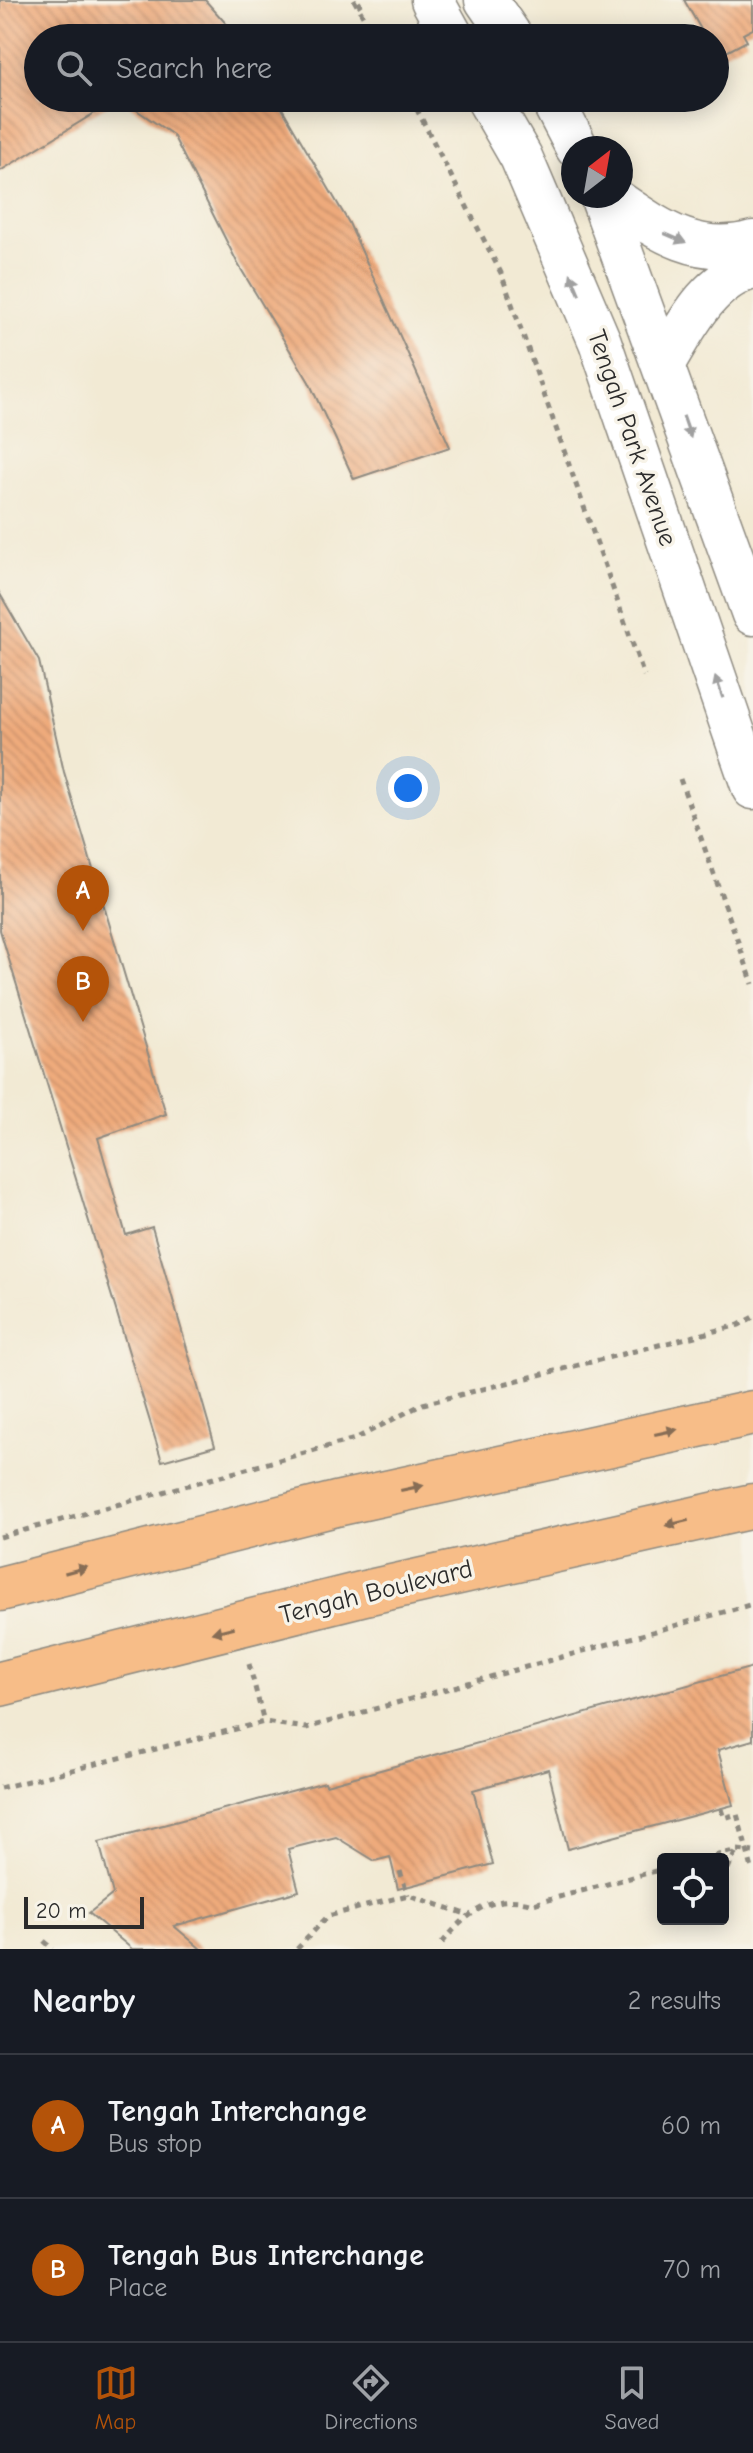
<!DOCTYPE html>
<html lang="en">
<head>
<meta charset="utf-8">
<style>
  body { margin:0; font-family:"Comic Neue",sans-serif; background:#20242c; color:#f1f3f6 }
  .controls { position:absolute; right:24px; bottom:24px; display:grid; overflow:hidden; border-radius:8px; box-shadow:0 4px 20px #0003 }
  .controls button { width:72px; height:72px; display:grid; place-items:center; padding:0; border:0; border-bottom:2px solid #363941; background:#171b24; color:#f1f3f6; font:40px sans-serif }
  .compass { position:absolute; left:561px; top:136px; width:72px; height:72px; border-radius:50%; background:#171b24; box-shadow:0 4px 20px #0003; rotate:31deg }
  .scale { position:absolute; left:24px; bottom:20px; width:120px; box-sizing:border-box; padding-left:8px; border:4px solid #2b2b2b; border-top:0; font-size:22px; line-height:28px; white-space:nowrap; color:#2b2b2b; -webkit-text-stroke:6px #f7f3e8; paint-order:stroke }
  .you { position:absolute; left:408px; top:788px; width:28px; height:28px; margin:-20px; border:6px solid #fff; border-radius:50%; background:#1a73e8; box-shadow:0 0 0 12px #1a73e833 }
  .badge { display:grid; place-items:center; width:52px; height:52px; border-radius:50%; background:#b45309; color:#fff; font-size:26px; font-weight:700 }
  .pin { position:absolute; translate:-50% -66px; filter:drop-shadow(0 2px 4px #0008) }
  .pin::after { content:''; position:absolute; top:42px; width:28px; height:24px; background:inherit; clip-path:polygon(0 0,100% 0,50% 100%) }
  .list { margin:0; padding:0; list-style:none }
  h2 { display:flex; justify-content:space-between; align-items:center; height:104px; margin:0; padding:0 32px; font-size:34px }
  h2 small { font-size:26px; font-weight:400; color:#9ea1a6 }
  .list li { display:grid; grid-template-columns:52px 1fr auto; gap:24px; align-items:center; box-sizing:border-box; height:144px; padding:0 32px; border-top:2px solid #363941 }
  .list b { display:block; font-size:30px; white-space:nowrap }
  .list p { margin:0; font-size:26px; white-space:nowrap; color:#9ea1a6 }
  .list em { font-size:26px; font-style:normal; color:#9ea1a6 }
  .icon { flex:none; width:44px; height:44px; fill:none; stroke:currentColor; stroke-width:2; stroke-linecap:round; stroke-linejoin:round }
  .map { position:relative; flex:none; width:753px; height:1949px; overflow:hidden }
  .search { position:absolute; background:#171b24; box-shadow:0 4px 20px #0003; left:24px; right:24px; top:24px; height:88px; display:flex; align-items:center; gap:20px; box-sizing:border-box; padding:0 28px; border-radius:44px; color:#9ea1a6; font-size:30px }
  .sheet { height:392px; background:#171b24 }
  nav { display:flex; justify-content:space-around; align-items:center; box-sizing:border-box; height:112px; border-top:2px solid #363941; background:#171b24; font-size:22px; color:#9ea1a6 }
  nav a { display:grid; justify-items:center; gap:4px }
  nav .on { color:#b45309 }
  .map>svg:first-child { display:block }
</style>
</head>
<body>
<div class="map">
<svg width="753" height="1949" viewBox="0 0 753 1949">
  <defs>
    <pattern id="building-back-hatch" width="6" height="6" patternUnits="userSpaceOnUse" patternTransform="scale(2)"><rect width="6" height="6" fill="#eeaa7c"/><path d="M-1 5l2 2M0 0l6 6M5-1l2 2" fill="none" stroke="#cc926b"/></pattern>
  </defs>
  <rect width="100%" height="100%" fill="#f7f3e8"/>
  <filter id="ink" filterUnits="userSpaceOnUse"><feTurbulence type="fractalNoise" baseFrequency=".0125" numOctaves="2"/><feDisplacementMap in="SourceGraphic" scale="16" xChannelSelector="R" yChannelSelector="G"/><feConvolveMatrix kernelMatrix="1 2 1 2 8 2 1 2 1" color-interpolation-filters="sRGB"/></filter>
  <filter id="wash" filterUnits="userSpaceOnUse"><feTurbulence type="fractalNoise" baseFrequency=".006" numOctaves="4" result="noise"/><feDisplacementMap in="SourceGraphic" scale="32" xChannelSelector="R" yChannelSelector="G"/><feGaussianBlur stdDeviation="1.8" result="paint"/><feColorMatrix in="noise" values="0 0 0 0 0 0 0 0 0 0 0 0 0 0 0 0 0 1.4 0 .05"/><feComposite in="paint" operator="in"/></filter>
  <g filter="url(#wash)">
    <rect width="100%" height="100%" fill="#f2ead4"/>
    <g id="blocks">
      <g fill="url(#building-back-hatch)">
        <polygon points="0,0 205,0 239,38 38,38 38,98 119,98 0,171"/>
        <polygon points="684,0 753,0 753,29 743,34 747,41 717,57 715,38 706,38"/>
        <polygon points="119,98 276,98 349,223 450,447 354,479 309,382 238,264 173,135"/>
        <polygon points="0,594 39,661 64,772 166,1114 98,1138 126,1235 152,1227 215,1446 162,1461 0,930"/>
        <polygon points="753,1667 753,1740 718,1750 733,1805 568,1849 548,1769 473,1790 493,1864 398,1889 390,1857 375,1861 336,1837 288,1849 299,1891 174,1926 201,1949 132,1949 89,1913 113,1894 99,1842 325,1782 326,1785"/>
      </g>
    </g>
  </g>
  <g filter="url(#ink)">
    <use href="#blocks" fill-opacity="0" stroke="#8e8a80" stroke-width="2"/>
    <g fill="none" stroke-linecap="round" stroke-linejoin="round">
      <g stroke="#8e8a80" stroke-width="45">
        <g id="minor">
          <polyline points="432,0 453,38"/>
          <polyline points="486,0 512,38"/>
          <polyline points="487,98 521,157 600,342 753,788"/>
          <polyline points="551,98 577,148"/>
          <polyline points="601,196 753,614"/>
          <path d="M 609,196 C 655,227 695,259 753,242"/>
          <path d="M 664,363 C 686,326 709,279 753,268"/>
        </g>
      </g>
      <g stroke="#8e8a80" stroke-width="47">
        <g id="major">
          <polyline points="0,1589 336,1504 753,1413"/>
          <polyline points="0,1684 365,1593 753,1506"/>
        </g>
      </g>
      <g stroke="#8e8a80" stroke-width="5" stroke-dasharray="6 6" stroke-linecap="butt">
        <polyline points="354,0 376,38"/>
        <polyline points="357,6 365,0"/>
        <polyline points="411,98 501,273 644,676"/>
        <polyline points="680,779 753,984"/>
        <polyline points="0,1537 355,1439 423,1404 739,1325 753,1317"/>
        <polyline points="249,1664 264,1722"/>
        <polyline points="0,1788 264,1722 306,1728 753,1604"/>
        <polyline points="721,1809 724,1818 737,1814 753,1872"/>
        <polyline points="703,1859 737,1850 753,1852"/>
        <polyline points="400,1871 408,1895"/>
        <polyline points="723,1880 736,1851"/>
        <polyline points="44,1941 53,1949"/>
        <path d="M 442,1943 C 467,1913 493,1892 533,1904 L 663,1869"/>
        <polyline points="297,1949 328,1916 408,1895 466,1914"/>
      </g>
      <use href="#minor" stroke="#fff" stroke-width="42"/>
      <use href="#major" stroke="#f7bd88" stroke-width="44"/>
    </g>
    <defs><path id="oneway-solid" d="M-6-.8H1V-3.2L6.5 0L1 3.2V.8H-6Z" transform="scale(2)"/></defs>
    <g fill="#a0a0a0">
      <use href="#oneway-solid" transform="translate(675 238) rotate(23)"/>
      <use href="#oneway-solid" transform="translate(575 284) rotate(-113)"/>
      <use href="#oneway-solid" transform="translate(687 427) rotate(71)"/>
      <use href="#oneway-solid" transform="translate(719 687) rotate(-109)"/>
    </g>
    <g fill="#876d55">
      <use href="#oneway-solid" transform="translate(666 1432) rotate(-12)"/>
      <use href="#oneway-solid" transform="translate(412 1488) rotate(-12)"/>
      <use href="#oneway-solid" transform="translate(677 1523) rotate(167)"/>
      <use href="#oneway-solid" transform="translate(76 1570) rotate(-15)"/>
      <use href="#oneway-solid" transform="translate(223 1630) rotate(166)"/>
    </g>
  </g>
  <g text-anchor="middle" dominant-baseline="central" stroke-width="7" stroke-linejoin="round" paint-order="stroke">
    <g font-size="26" fill="#2b2b2b" stroke="#f7f3e8">
      <text transform="translate(632 438) rotate(71)">Tengah Park Avenue</text>
      <text transform="translate(376 1592) rotate(-14)">Tengah Boulevard</text>
    </g>
  </g>
</svg>
<div class="controls">
<button><svg class="icon" aria-label="locate" viewBox="0 0 24 24"><circle cx="12" cy="12" r="6"/><path d="M12 2v4M12 18v4M2 12h4M18 12h4"/></svg></button>
</div>
<svg class="compass" viewBox="-18 -18 36 36"><path d="M0-13l5 13h-10z" fill="#e53935"/><path d="M0 13l5-13h-10z" fill="#9ea1a6"/></svg>
<div class="scale">20 m</div>
<div class="you"></div>
<div class="pin badge" style="left:83px;top:931px">A</div>
<div class="pin badge" style="left:83px;top:1022px">B</div>
<div class="search"><svg class="icon" aria-label="search" viewBox="0 0 24 24"><circle cx="10" cy="10" r="6"/><path d="M15 15l6 6"/></svg>Search here</div>
</div>
<section class="sheet">
<h2>Nearby<small>2 results</small></h2>
<ul class="list">
<li><span class="badge">A</span><div><b>Tengah Interchange</b><p>Bus stop</p></div><em>60 m</em></li>
<li><span class="badge">B</span><div><b>Tengah Bus Interchange</b><p>Place</p></div><em>70 m</em></li>
</ul>
</section>
<nav>
<a class="on"><svg class="icon" aria-label="map" viewBox="0 0 24 24"><path d="M3 6l6-2 6 2 6-2v14l-6 2-6-2-6 2zM9 4v14M15 6v14"/></svg>Map</a>
<a><svg class="icon" aria-label="directions" viewBox="0 0 24 24"><path d="M12 3l9 9-9 9-9-9zM9 14v-3h6M13 9l2 2-2 2"/></svg>Directions</a>
<a><svg class="icon" aria-label="saved" viewBox="0 0 24 24"><path d="M7 4h10v16l-5-4-5 4z"/></svg>Saved</a>
</nav>
</body>
</html>
